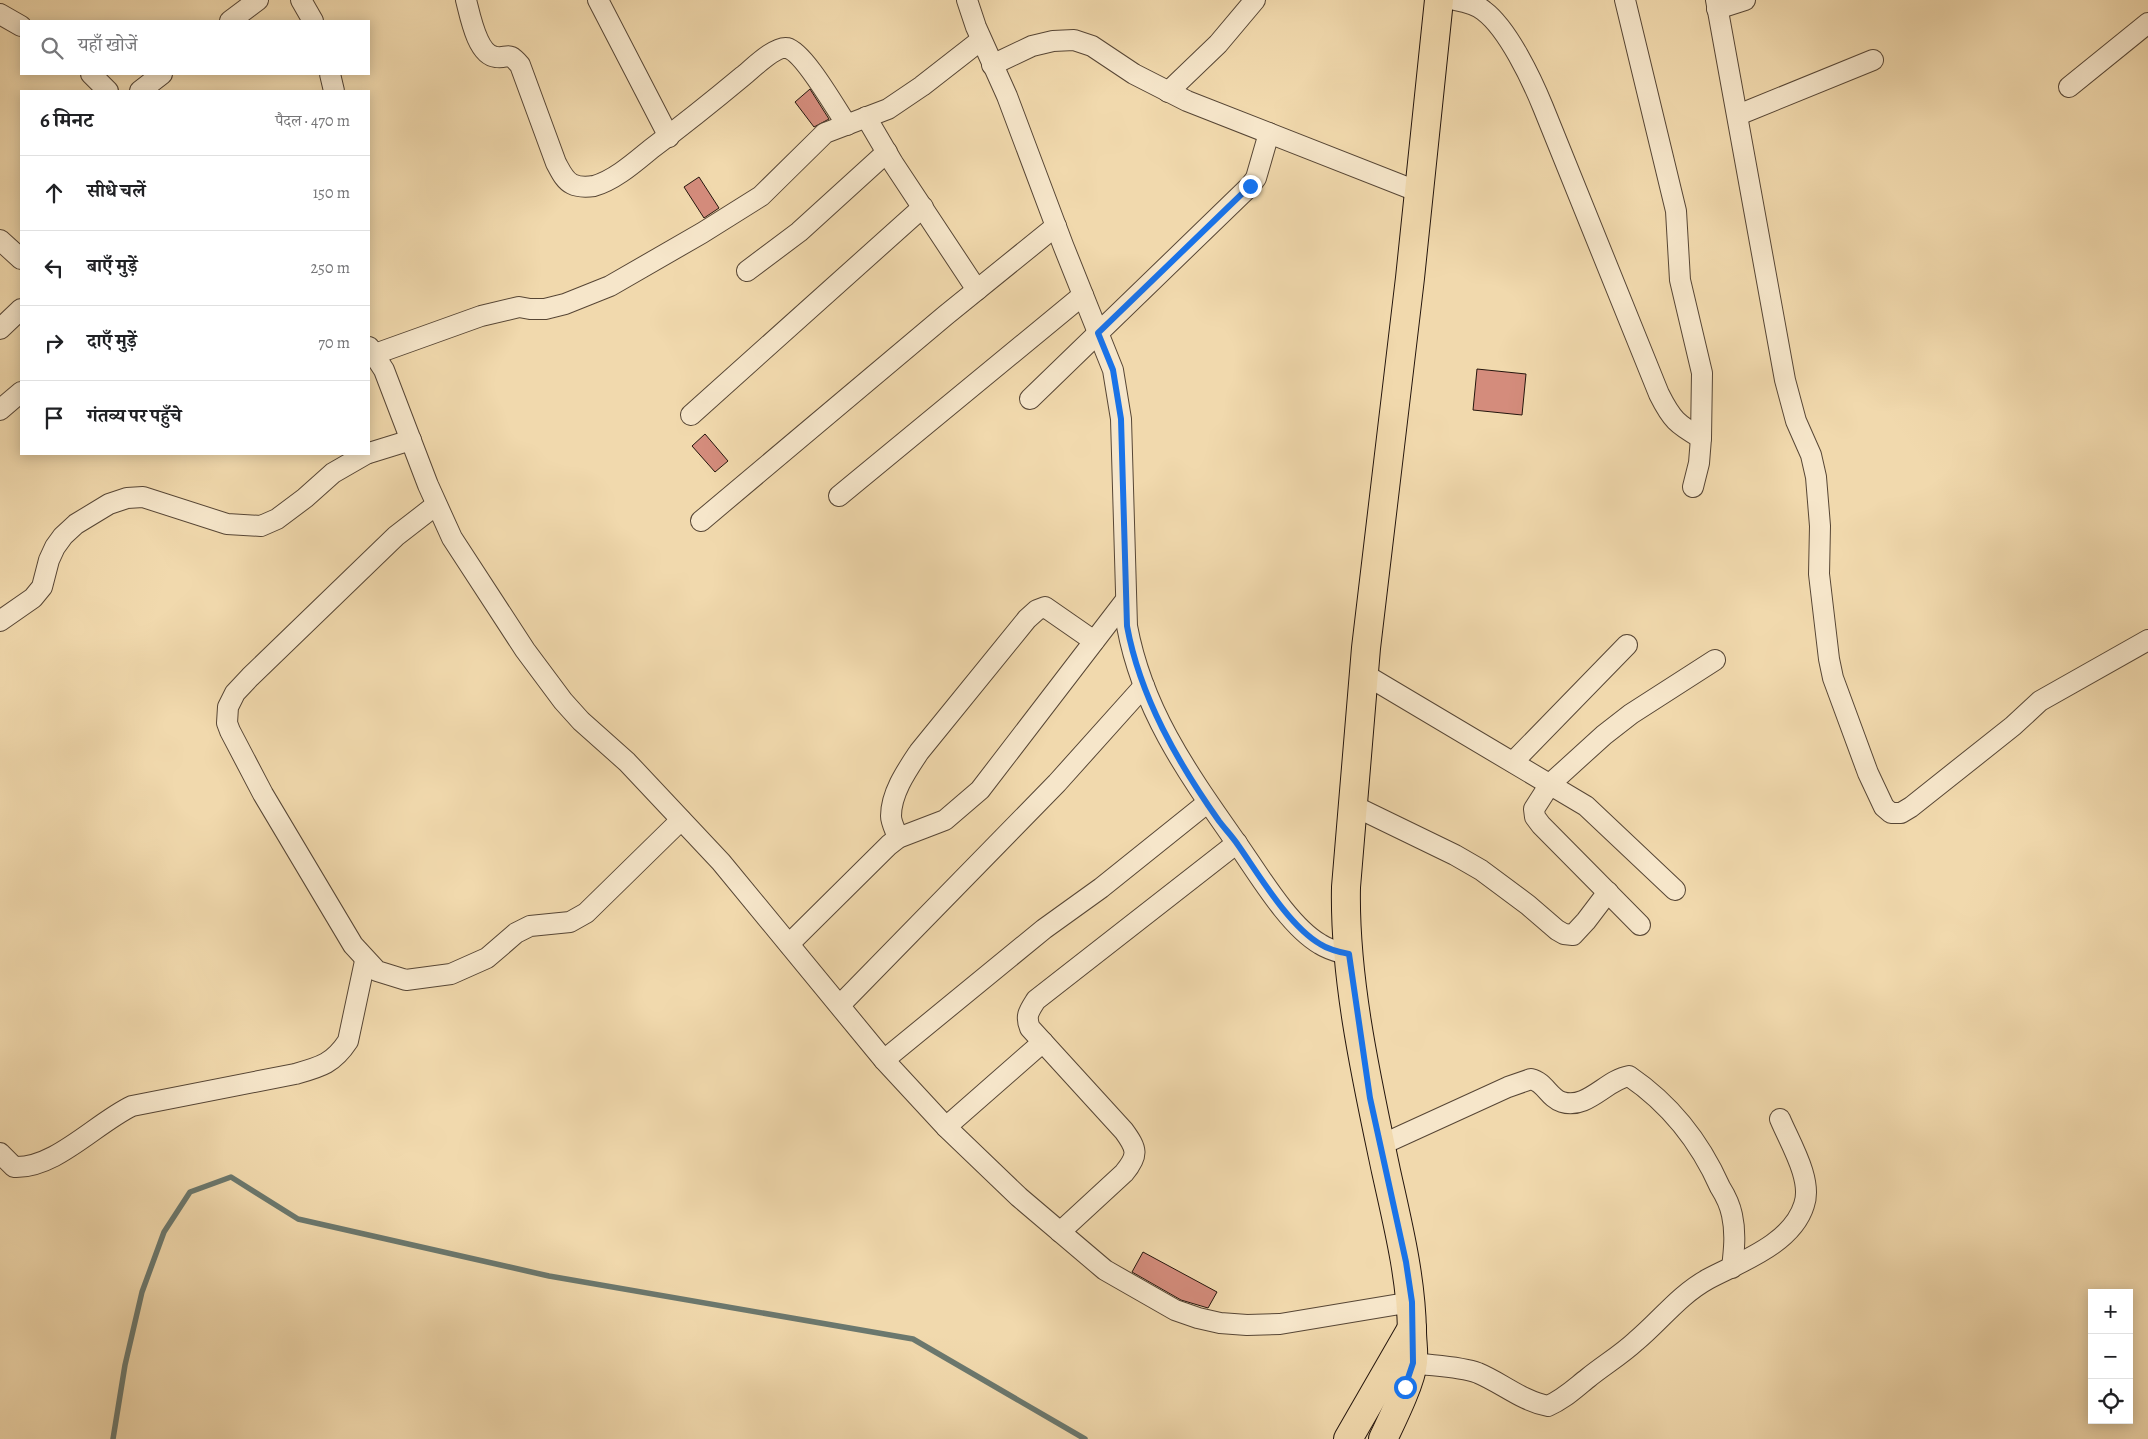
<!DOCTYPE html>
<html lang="hi">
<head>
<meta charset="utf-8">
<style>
  body { margin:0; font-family:Alegreya,"Noto Serif Devanagari",serif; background:#f2f2f2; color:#202124 }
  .controls { position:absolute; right:15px; bottom:15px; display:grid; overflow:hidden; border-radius:0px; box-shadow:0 2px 12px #0003 }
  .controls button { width:45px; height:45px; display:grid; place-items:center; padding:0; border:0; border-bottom:1px solid #e0e0e0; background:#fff; color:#202124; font:25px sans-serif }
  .stop { position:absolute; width:15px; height:15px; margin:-11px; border:4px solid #1a73e8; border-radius:50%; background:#fff }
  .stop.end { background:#1a73e8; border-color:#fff; box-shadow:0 1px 5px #0008 }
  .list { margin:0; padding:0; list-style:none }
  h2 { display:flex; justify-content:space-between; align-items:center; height:65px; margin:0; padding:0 20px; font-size:21px }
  h2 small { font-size:16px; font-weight:400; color:#757577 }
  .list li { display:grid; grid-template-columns:32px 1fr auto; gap:15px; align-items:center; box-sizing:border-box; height:75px; padding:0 20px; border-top:1px solid #e0e0e0 }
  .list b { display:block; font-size:19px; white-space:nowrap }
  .list em { font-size:16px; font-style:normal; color:#757577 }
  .icon { flex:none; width:28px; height:28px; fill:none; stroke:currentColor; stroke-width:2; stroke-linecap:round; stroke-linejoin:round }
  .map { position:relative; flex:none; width:2148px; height:1439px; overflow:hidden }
  .search { position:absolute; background:#fff; box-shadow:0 2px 12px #0003; left:20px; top:20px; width:350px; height:55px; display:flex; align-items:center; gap:12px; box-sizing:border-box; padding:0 18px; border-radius:0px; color:#757577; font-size:19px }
  .panel { position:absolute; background:#fff; box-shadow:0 2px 12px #0003; left:20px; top:90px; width:350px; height:365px; border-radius:0px }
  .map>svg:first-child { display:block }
</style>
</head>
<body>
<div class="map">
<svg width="2148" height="1439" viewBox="0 0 2148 1439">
  <rect width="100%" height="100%" fill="#f1d9ad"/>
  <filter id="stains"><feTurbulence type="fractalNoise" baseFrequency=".004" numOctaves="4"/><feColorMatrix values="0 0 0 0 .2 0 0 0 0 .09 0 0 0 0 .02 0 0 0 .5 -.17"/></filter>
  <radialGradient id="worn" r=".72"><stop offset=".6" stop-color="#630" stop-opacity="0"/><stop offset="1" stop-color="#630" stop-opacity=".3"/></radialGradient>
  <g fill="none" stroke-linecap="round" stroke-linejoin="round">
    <polyline stroke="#6b786e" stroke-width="5.5" points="113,1439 125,1365 142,1292 164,1232 190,1192 231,1177 298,1219 549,1276 913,1339 1085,1439"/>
  </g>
  <g fill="#d48c7c" stroke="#24150d">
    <polygon points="810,89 829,119 814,127 795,102"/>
    <polygon points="699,177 719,208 704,218 684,187"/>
    <polygon points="1477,369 1526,374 1522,415 1473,410"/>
    <polygon points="705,434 728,461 715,472 692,446"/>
    <polygon points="1143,1252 1217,1292 1208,1308 1181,1300 1132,1272"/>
  </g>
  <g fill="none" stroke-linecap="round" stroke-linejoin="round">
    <g stroke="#574635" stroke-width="22">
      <g id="minor">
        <polyline points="301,0 313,21"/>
        <path d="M 466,0 C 470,15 477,55 496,57 C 509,59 507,50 520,65 L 556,163 C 560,170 564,180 572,184 C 578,187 587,187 594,186 C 615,180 635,162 651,149 C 683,125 713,101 743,76 C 753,68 775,46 787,48 C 804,52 836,109 847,125"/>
        <polyline points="598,0 669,137"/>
        <path d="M 967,0 L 976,27 L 1007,96 L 1063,245 L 1113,370 L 1121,419 L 1127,626 C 1143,712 1189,775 1238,845 C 1259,875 1289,926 1320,944 C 1329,950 1339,952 1349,955"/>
        <path d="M 1455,0 C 1465,2 1476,4 1484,11 C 1508,29 1532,80 1543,107 L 1659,394 C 1672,420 1677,424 1701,438"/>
        <polyline points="1625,0 1676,211 1680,280 1702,373 1701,438 1699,463 1693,487"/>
        <polyline points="1716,0 1785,380 1796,421 1811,455 1816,477 1820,526 1819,574 1829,659 1833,678 1868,773 1884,807 1891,813 1901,813 1911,807 2013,726 2040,701 2148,640"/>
        <polyline points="1717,9 1745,0"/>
        <polyline points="0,14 21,26"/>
        <polyline points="230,21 258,0"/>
        <polyline points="992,65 1032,46 1053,41 1074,40 1092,46 1134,74 1187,101 1419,192"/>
        <polyline points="91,74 108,91"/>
        <polyline points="330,74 334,91"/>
        <polyline points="2069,87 2148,23"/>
        <polyline points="140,91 162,74"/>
        <polyline points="1168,92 1218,44 1255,0"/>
        <polyline points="1738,115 1873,60"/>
        <polyline points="866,117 893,163 977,290"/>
        <polyline points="0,240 21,259"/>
        <polyline points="747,271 799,232 887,152"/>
        <polyline points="0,329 21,309"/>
        <polyline points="369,347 384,370 428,485 452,538 525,650 563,701 581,721 627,762 721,862 884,1060 946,1127 1019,1197 1105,1270 1175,1310 1198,1318 1220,1323 1247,1325 1280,1324 1412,1302"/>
        <polyline points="375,354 481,316 519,307 530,309 545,309 565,304 610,286 702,233 761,196 825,133 888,109 922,86 981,40"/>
        <polyline points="1030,399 1250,186 1256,178 1269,133"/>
        <polyline points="0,410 21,392"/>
        <polyline points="691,415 923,207"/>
        <polyline points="369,453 411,440"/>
        <polyline points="839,496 1083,295"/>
        <polyline points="436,505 396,536 250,677 235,693 228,707 227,723 230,731 263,794 353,945 377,971 406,980 451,974 487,958 516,933 530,926 570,922 586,913 681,820"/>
        <polyline points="701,521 946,315 1056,226"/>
        <polyline points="0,621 33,598 42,587 49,560 55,547 63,536 76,524 109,504 127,498 143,497 227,524 261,526 277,519 305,498 333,473 366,454"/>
        <polyline points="1364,674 1586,806 1675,890"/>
        <polyline points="1513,762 1627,645"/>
        <polyline points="1352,805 1455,855 1481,870 1528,905 1557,930 1564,934 1573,935 1586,921 1608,892"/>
        <path d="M 898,838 C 896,831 891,823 891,816 C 891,793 907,770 919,752 L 1027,619 L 1037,610 L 1045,607 L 1094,641"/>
        <polyline points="1640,925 1541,825 1535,817 1534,809 1550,784 1604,735 1631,714 1715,660"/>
        <polyline points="789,944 889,845 898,838 945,820 980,790 1125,601"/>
        <polyline points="840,1005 1057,783 1144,686"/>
        <polyline points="884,1060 1044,929 1101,888 1207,803"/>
        <polyline points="946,1127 1043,1042"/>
        <path d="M 1381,1145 L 1508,1087 L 1531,1079 C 1545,1082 1549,1098 1562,1102 C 1587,1110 1606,1080 1629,1076 C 1670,1104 1700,1142 1720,1187 C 1725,1195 1730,1205 1732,1215 C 1736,1233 1734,1251 1732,1268"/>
        <path d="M 0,1153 L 14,1167 C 55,1169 96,1123 132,1106 L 295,1074 C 320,1067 333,1064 348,1041 L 365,961"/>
        <path d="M 1060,1232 L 1124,1173 C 1139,1155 1137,1149 1124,1131 L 1030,1028 C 1025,1016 1029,1011 1036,1000 L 1237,843"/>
        <path d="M 1413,1363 C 1433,1366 1459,1366 1478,1373 C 1502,1383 1522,1401 1548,1406 C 1564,1399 1574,1389 1588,1378 C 1604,1365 1621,1355 1636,1341 C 1660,1321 1679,1295 1708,1279 C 1740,1262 1792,1244 1804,1205 C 1813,1180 1790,1143 1780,1119"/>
      </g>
    </g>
    <g stroke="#24150d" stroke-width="30">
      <g id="primary">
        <polyline points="1348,1439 1412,1328"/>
        <path d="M 1383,1439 C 1392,1420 1411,1382 1413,1362 C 1414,1352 1412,1341 1412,1331 C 1411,1277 1398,1225 1386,1171 C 1367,1081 1344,979 1346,887 L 1366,648 L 1410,278 L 1439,0"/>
      </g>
    </g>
    <use href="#minor" stroke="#f6e6ca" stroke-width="20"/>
    <use href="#primary" stroke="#f1d9ad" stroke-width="28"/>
  </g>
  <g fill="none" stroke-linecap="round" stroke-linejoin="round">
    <path stroke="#1a73e8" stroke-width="6" d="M 1250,186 L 1098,333 L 1113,370 L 1121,419 L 1127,626 C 1140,697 1178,763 1219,821 C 1225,829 1232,836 1238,845 C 1259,875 1289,926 1320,944 C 1329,950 1339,952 1349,954 L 1370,1098 L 1406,1262 L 1412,1302 L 1413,1363 L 1405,1387"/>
  </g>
  <rect width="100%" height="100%" filter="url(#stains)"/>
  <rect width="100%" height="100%" fill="url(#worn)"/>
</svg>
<div class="controls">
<button>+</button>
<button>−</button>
<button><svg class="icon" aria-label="locate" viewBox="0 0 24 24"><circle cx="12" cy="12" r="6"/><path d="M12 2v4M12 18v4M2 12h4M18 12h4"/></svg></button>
</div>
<div class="stop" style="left:1405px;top:1387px"></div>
<div class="stop end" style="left:1250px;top:186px"></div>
<div class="search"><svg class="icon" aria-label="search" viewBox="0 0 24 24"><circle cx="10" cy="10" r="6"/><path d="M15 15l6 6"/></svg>यहाँ खोजें</div>
<section class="panel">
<h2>6 मिनट<small>पैदल · 470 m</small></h2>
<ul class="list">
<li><svg class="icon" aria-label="ahead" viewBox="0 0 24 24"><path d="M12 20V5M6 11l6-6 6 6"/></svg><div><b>सीधे चलें</b></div><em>150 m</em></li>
<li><svg class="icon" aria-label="left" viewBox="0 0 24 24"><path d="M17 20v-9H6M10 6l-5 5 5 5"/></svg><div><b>बाएँ मुड़ें</b></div><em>250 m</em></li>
<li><svg class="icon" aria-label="right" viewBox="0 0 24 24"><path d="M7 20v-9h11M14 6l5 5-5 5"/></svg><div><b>दाएँ मुड़ें</b></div><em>70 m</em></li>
<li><svg class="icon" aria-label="arrive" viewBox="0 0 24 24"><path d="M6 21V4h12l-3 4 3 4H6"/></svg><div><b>गंतव्य पर पहुँचे</b></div></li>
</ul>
</section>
</div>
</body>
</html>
